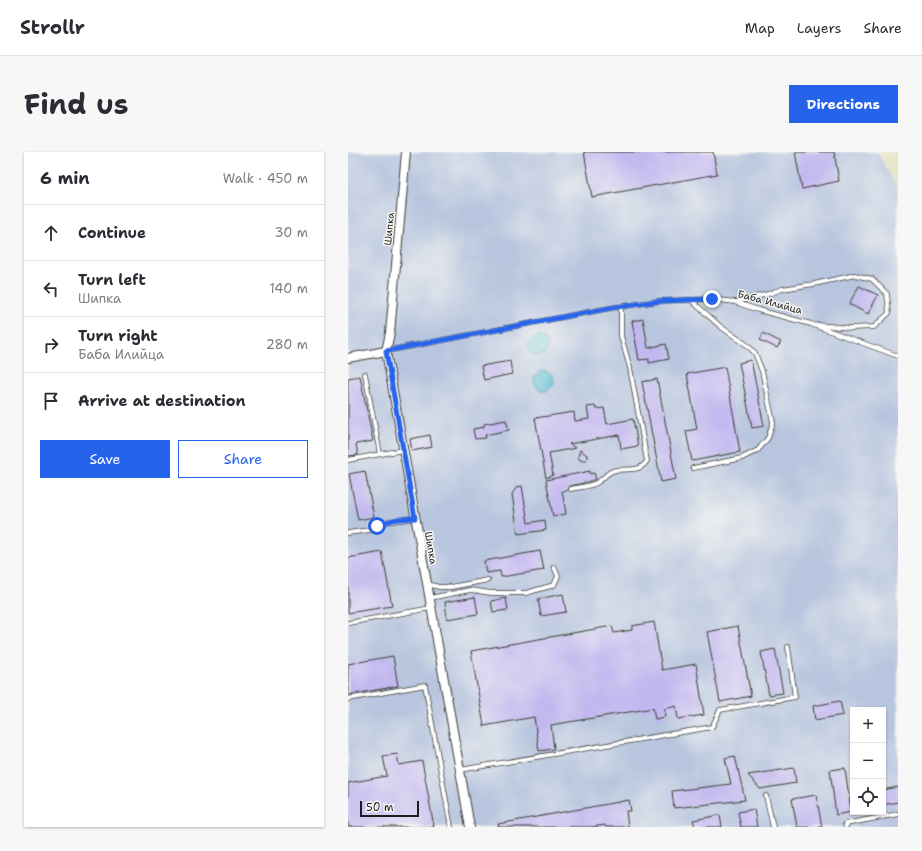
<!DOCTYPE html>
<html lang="en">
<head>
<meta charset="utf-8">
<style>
  body { margin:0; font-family:"Shantell Sans",sans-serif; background:#f7f7f7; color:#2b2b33 }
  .controls { position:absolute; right:12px; bottom:12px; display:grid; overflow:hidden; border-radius:0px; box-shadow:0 1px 3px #0004 }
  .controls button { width:36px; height:36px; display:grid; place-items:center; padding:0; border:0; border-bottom:1px solid #e1e1e2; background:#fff; color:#2b2b33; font:20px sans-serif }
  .scale { position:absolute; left:12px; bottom:10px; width:59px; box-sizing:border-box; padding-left:4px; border:2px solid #1c1c1c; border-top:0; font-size:11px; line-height:14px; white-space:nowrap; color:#1c1c1c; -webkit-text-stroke:3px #f6f6f2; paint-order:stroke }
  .stop { position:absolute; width:12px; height:12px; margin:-9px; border:3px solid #2563eb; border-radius:50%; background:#fff }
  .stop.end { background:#2563eb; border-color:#fff; box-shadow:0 1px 4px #0008 }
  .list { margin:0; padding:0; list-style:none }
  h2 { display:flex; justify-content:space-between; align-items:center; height:52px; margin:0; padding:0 16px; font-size:17px }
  h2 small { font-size:13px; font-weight:400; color:#7c7c81 }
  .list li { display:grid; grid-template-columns:26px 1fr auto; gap:12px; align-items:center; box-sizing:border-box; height:56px; padding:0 16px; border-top:1px solid #e1e1e2 }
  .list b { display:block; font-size:15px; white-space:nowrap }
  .list p { margin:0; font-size:13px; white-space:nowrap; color:#7c7c81 }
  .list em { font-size:13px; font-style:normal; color:#7c7c81 }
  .actions { display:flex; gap:8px; padding:12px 16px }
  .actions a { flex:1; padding:9px 0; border:1px solid #2563eb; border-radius:0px; text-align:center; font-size:14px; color:#2563eb }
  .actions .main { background:#2563eb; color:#fff }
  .icon { flex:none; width:22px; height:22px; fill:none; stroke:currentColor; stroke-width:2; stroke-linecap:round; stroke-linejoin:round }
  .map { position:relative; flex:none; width:550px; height:675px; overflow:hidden; border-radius:0px }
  header { display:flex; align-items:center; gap:24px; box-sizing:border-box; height:56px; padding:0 20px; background:#fff; border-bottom:1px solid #e1e1e2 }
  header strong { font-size:19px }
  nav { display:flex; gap:22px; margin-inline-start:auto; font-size:14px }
  .intro { display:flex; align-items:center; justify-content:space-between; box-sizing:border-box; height:96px; padding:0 24px }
  h1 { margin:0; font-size:28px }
  .button { padding:10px 18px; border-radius:0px; background:#2563eb; color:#fff; font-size:14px; font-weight:700 }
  main { display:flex; gap:24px; padding:0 24px }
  aside { flex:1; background:#fff; border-radius:0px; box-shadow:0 1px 3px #0004 }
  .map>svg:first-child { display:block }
</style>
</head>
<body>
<header>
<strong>Strollr</strong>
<nav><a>Map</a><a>Layers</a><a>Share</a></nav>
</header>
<div class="intro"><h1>Find us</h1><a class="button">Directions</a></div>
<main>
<aside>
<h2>6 min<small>Walk · 450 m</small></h2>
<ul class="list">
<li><svg class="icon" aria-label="ahead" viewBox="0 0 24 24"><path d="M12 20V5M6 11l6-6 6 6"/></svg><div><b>Continue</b></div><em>30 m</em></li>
<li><svg class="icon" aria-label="left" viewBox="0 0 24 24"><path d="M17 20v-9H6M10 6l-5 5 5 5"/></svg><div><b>Turn left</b><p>Шипка</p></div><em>140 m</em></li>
<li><svg class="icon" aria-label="right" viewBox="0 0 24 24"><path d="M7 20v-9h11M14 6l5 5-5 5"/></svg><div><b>Turn right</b><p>Баба Илийца</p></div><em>280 m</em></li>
<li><svg class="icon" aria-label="arrive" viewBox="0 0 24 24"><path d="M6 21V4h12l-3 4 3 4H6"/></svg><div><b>Arrive at destination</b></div></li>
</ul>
<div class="actions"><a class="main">Save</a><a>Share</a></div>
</aside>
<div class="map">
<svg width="550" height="675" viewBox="0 0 550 675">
  <rect width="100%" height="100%" fill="#f6f6f2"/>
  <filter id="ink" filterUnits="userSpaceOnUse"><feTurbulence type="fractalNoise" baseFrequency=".025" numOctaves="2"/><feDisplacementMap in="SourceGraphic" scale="8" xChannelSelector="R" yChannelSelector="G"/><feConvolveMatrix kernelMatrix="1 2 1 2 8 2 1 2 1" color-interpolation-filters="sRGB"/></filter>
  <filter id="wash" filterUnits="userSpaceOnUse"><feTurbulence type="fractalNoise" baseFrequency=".012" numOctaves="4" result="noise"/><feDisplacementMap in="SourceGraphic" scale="16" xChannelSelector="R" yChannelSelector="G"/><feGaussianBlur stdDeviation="0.9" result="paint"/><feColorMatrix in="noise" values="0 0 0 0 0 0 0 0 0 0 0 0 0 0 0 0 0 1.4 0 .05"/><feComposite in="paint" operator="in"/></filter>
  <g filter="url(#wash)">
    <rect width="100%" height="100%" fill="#e7e1c0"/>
    <path fill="#b7c5de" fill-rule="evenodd" d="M 0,0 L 529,0 L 550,36 L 550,675 L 0,675 ZM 505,558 L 535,558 L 535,660 L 505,660 Z"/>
    <g fill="#53bad0" stroke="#386b76">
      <circle cx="190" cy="194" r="10"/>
      <circle cx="196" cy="229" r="10"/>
    </g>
    <g id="blocks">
      <g fill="#c2b8ef">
        <polygon points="236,0 365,0 369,22 244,45"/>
        <polygon points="447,0 486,0 491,29 454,37"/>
        <polygon points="511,134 530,143 520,162 501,152"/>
        <polygon points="295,167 300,196 318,192 321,207 301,211 301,207 291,208 284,169"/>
        <polygon points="415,181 433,190 429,196 412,188"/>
        <polygon points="403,208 416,274 404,276 391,211"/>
        <polygon points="162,209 164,222 136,228 133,214"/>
        <polygon points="377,215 392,300 344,309 338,279 349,277 339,222"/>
        <polygon points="12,224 25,289 8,292 10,303 0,304 0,226"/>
        <polygon points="309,227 328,327 313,330 294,230"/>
        <polygon points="247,254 248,257 256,256 259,272 285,267 290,294 273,297 271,283 221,292 228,296 201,301 205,323 198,326 187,266 226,260 227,269 241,267 239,255"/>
        <polygon points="158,268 161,278 137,283 138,286 127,287 125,277 136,275 136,272"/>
        <polygon points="82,283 84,295 64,299 62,287"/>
        <polygon points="232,298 239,303 239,306 236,309 232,308 230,305"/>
        <polygon points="17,319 26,365 10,368 1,322"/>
        <polygon points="242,319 242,322 246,321 248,327 240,330 222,334 220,335 220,338 214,339 218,362 205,364 198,328"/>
        <polygon points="174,334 180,371 197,368 198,378 170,382 164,342 169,335"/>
        <polygon points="192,399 196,418 153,425 152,419 138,421 136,409"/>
        <polygon points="34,400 44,454 0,461 0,406"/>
        <polygon points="215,442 218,460 193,464 190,447"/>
        <polygon points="127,445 130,462 99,467 97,450"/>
        <polygon points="158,446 160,458 145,460 143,449"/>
        <polygon points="306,470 314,518 348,512 356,563 330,567 328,554 316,557 317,565 307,567 305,556 203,573 206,597 191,599 186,565 136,574 123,499 264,474 266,481 284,478 284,474"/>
        <polygon points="390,474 403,544 372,550 359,480"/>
        <polygon points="427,497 435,541 421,543 413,500"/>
        <polygon points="45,504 50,534 0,543 0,512"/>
        <polygon points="492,549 495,563 467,568 465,554"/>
        <polygon points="49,602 51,613 74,609 86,675 0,675 0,631 39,624 35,604"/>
        <polygon points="387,604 397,648 326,656 324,639 383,632 377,606"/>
        <polygon points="446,616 448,631 412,637 400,623"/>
        <polygon points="497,616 503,660 488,663 482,618"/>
        <polygon points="550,635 550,650 535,653 535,638"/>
        <polygon points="468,643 474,675 449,675 444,647"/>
        <polygon points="281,648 283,659 278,659 280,675 258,675 257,673 243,675 151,675 150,672"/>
        <polygon points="406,657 409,675 393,675 390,660"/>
        <polygon points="372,663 374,675 347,675 345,668"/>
      </g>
    </g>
  </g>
  <g filter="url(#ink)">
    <use href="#blocks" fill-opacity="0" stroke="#3a3a35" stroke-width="1"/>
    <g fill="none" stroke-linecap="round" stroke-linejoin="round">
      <g stroke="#3a3a35" stroke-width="5.5">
        <g id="lane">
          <polyline points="343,148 373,175 399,193 407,201 414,219 425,270 420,286 410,298 394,306 345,316"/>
          <polyline points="388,150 420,142 434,137 466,132 507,123 524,127 539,142 541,161 526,175 502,176 470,173"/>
          <polyline points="38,199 262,156 311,149 364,147 387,150 410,158 463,172 550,204"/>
          <polyline points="17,222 32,302"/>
          <polyline points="0,308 55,298"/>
          <path d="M 223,337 C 231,335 243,335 250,330 C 257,326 259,319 268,318 C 280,316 291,321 299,309 L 282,216 L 273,184 L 273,155"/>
          <polyline points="0,381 22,378 37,370 67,366"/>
          <polyline points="79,432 91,435 103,435 140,428"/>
          <polyline points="82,446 122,438 143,441 178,441 206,433 210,424 206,415"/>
          <polyline points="0,471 83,456"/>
          <polyline points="0,547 77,533 103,675"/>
          <polyline points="112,618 364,575 372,558 447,545 440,495"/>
          <polyline points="418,644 425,675"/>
          <polyline points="498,675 497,672 550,662"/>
        </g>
      </g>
      <g stroke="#3a3a35" stroke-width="10">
        <g id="street">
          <polyline points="58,0 42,181 38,199 122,675"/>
          <polyline points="0,206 38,199"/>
        </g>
      </g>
      <use href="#lane" stroke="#fff" stroke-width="4"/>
      <use href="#street" stroke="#fff" stroke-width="8"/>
    </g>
  </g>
  <g fill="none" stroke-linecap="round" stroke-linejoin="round" filter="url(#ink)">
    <path stroke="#2563eb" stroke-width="5" d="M 29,374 C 41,367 54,367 67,366 L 38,199 L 262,156 L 311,149 L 364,147"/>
  </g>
  <g text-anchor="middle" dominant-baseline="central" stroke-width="3" stroke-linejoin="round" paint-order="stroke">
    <g font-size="10" fill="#1c1c1c" stroke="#f6f6f2">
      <text transform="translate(41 77) rotate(-85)">Шипка</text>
      <text transform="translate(422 150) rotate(15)">Баба Илийца</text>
      <text transform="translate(83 396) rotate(80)">Шипка</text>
    </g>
  </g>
</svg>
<div class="controls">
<button>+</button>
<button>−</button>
<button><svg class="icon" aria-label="locate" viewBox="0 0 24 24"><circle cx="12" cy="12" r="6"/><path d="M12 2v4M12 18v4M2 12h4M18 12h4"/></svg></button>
</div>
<div class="scale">50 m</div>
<div class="stop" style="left:29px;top:374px"></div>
<div class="stop end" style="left:364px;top:147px"></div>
</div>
</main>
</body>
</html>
